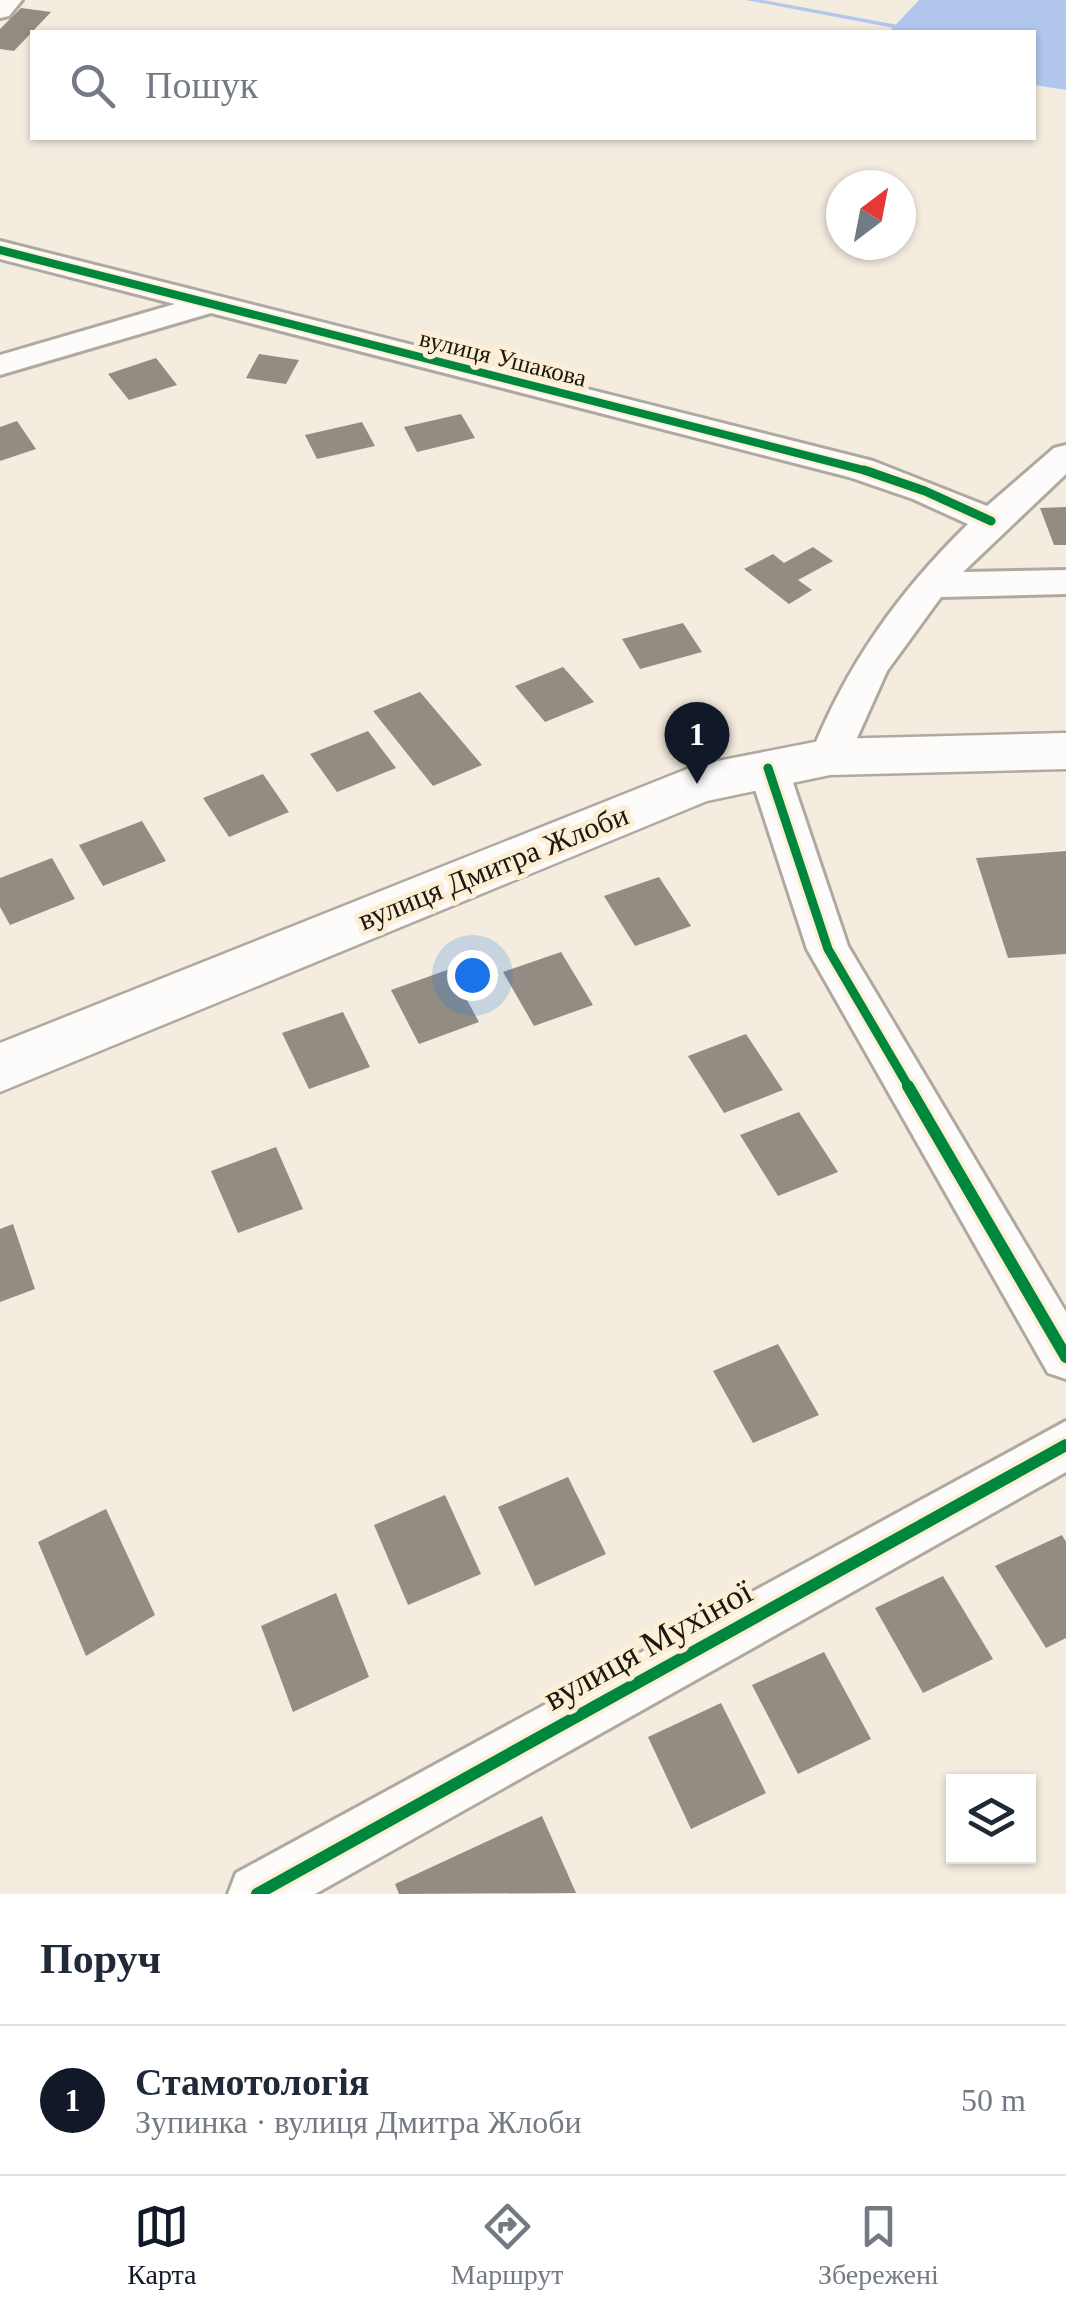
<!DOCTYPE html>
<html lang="uk">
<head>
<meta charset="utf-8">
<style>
  body { margin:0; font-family:"Times New Roman",serif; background:#f6f6f7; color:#1f2937 }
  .controls { position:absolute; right:30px; bottom:30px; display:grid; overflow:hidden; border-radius:0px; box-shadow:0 2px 8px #0004 }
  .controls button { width:90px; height:90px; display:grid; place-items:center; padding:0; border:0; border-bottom:2px solid #e0e1e3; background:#fff; color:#1f2937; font:50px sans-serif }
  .compass { position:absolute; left:826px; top:170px; width:90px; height:90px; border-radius:50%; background:#fff; box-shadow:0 2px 8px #0004; rotate:32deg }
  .you { position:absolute; left:472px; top:975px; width:35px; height:35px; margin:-25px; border:8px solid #fff; border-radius:50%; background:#1a73e8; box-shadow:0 0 0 15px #1a73e833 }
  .badge { display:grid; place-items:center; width:65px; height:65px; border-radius:50%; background:#111827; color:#fff; font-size:32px; font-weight:700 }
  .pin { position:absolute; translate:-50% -82px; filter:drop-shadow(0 2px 5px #0008) }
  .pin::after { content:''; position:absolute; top:52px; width:35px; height:30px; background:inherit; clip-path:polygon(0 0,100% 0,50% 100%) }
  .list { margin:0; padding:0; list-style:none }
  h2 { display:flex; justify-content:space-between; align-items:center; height:130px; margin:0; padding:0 40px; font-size:42px }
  h2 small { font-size:32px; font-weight:400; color:#747a83 }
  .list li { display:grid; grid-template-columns:65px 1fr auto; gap:30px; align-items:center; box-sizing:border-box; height:150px; padding:0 40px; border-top:2px solid #e0e1e3 }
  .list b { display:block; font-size:38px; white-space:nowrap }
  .list p { margin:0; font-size:32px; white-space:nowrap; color:#747a83 }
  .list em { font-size:32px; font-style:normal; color:#747a83 }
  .icon { flex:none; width:55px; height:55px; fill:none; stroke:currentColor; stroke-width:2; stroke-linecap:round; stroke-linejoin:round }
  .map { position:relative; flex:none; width:1066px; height:1894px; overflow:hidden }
  .search { position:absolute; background:#fff; box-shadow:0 2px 8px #0004; left:30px; right:30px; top:30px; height:110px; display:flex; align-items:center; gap:25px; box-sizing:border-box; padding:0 35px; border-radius:0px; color:#747a83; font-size:38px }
  .sheet { height:280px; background:#fff }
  nav { display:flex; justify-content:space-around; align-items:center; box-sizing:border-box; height:140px; border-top:2px solid #e0e1e3; background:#fff; font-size:28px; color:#747a83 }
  nav a { display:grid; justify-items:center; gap:5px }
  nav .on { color:#111827 }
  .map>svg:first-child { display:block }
</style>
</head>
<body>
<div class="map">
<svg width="1066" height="1894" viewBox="0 0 1066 1894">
  <rect width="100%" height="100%" fill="#f4ecdf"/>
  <polygon fill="#b2c7ee" points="919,0 1066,0 1066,90 1034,85 1034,32 889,32"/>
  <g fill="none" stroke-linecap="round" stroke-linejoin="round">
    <polygon fill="#b2c7ee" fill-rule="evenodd" points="746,0 763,0 925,30 929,32 915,32"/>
  </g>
  <g fill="#938c83">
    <polygon points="21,8 51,12 14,51 0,49 0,29"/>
    <polygon points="259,354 299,360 286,384 246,378"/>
    <polygon points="156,358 177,385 129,400 108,374"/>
    <polygon points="461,414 475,438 417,452 404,427"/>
    <polygon points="17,421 36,449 0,461 0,427"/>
    <polygon points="362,422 375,446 317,459 305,435"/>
    <polygon points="1066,507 1066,545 1054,545 1040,508"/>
    <polygon points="813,547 833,561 798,580 812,590 789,604 744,569 773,554 784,563"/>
    <polygon points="683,623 702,652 640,669 622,639"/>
    <polygon points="563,667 594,702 545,722 515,686"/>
    <polygon points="420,692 482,765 433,786 373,711"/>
    <polygon points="368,731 396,768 337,792 310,754"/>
    <polygon points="263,774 289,812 229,837 203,798"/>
    <polygon points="142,821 166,861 103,886 79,845"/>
    <polygon points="1066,851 1066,954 1008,958 976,858"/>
    <polygon points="52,858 75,899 10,925 0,907 0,878"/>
    <polygon points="659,877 691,926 635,946 604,896"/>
    <polygon points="561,952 593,1005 534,1026 503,972"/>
    <polygon points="450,969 479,1022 419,1044 391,990"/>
    <polygon points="343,1012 370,1067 309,1089 282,1033"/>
    <polygon points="746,1034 783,1090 724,1113 688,1056"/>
    <polygon points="799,1112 838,1172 778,1196 740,1135"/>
    <polygon points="276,1147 303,1209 238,1233 211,1171"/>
    <polygon points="13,1224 35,1289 0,1302 0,1229"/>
    <polygon points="778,1344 819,1415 753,1443 713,1371"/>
    <polygon points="568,1477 606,1554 535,1586 498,1507"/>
    <polygon points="445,1495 481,1574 408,1605 374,1525"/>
    <polygon points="106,1509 155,1615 86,1656 38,1542"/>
    <polygon points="1062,1535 1066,1542 1066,1638 1046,1648 995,1566"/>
    <polygon points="943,1576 993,1659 923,1693 875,1608"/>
    <polygon points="336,1593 369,1677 293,1712 261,1626"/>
    <polygon points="824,1652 871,1739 798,1774 752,1685"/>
    <polygon points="721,1703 766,1793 691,1829 648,1737"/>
    <polygon points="542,1816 576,1893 399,1894 395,1884"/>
  </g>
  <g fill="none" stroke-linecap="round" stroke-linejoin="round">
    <g stroke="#afa99f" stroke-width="6">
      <g id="minor">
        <polygon points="0,0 22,0 9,16 0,18"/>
        <path d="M 0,241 L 873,461 L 987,506 L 1054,448 L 1066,445 L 1066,474 L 963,572 L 1066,570 L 1066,594 L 941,597 L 887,671 L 844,767 L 830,771 L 816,767 L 810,757 C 846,665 898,593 968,524 L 913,499 L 849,477 L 211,313 L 0,375 L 0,355 L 175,304 L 0,259 Z"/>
        <polygon points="768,754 782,758 788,768 848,946 1066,1312 1066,1379 1048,1373 807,949 748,768 754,758"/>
        <polygon points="1066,1421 1066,1472 315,1894 228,1894 236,1873"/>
      </g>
    </g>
    <g stroke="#afa99f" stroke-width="5">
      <polygon id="secondary" points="1066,733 1066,769 830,775 707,801 0,1092 0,1043 697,765 830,739"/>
    </g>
    <use href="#minor" fill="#fdfcfa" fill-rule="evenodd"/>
    <use href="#secondary" fill="#fdfcfa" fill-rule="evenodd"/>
    <g stroke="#fdeed6" stroke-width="12">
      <polyline id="cycleway-far2" points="0,250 871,472"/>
    </g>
    <g stroke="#fdeed6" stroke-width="15">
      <g id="cycleway-far1">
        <polyline points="864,470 925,491 991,521"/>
        <polyline points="768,768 828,949 910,1089"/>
      </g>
    </g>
    <g stroke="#fdeed6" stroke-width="19">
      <g id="cycleway">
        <polyline points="908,1086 1066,1357"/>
        <polyline points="257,1894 1066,1445"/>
      </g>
    </g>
    <use href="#cycleway-far2" stroke="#00873e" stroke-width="8"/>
    <use href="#cycleway-far1" stroke="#00873e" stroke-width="9"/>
    <use href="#cycleway" stroke="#00873e" stroke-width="12"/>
  </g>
  <g text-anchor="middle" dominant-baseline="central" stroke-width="10" stroke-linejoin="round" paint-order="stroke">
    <g font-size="25" fill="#1d180f" stroke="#fdeed6">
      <text transform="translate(503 358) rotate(14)">вулиця Ушакова</text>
    </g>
    <g font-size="30" fill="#1d180f" stroke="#fdeed6">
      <text transform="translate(493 867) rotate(-22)">вулиця Дмитра Жлоби</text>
    </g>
    <g font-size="35" fill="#1d180f" stroke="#fdeed6">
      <text transform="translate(648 1645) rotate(-29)">вулиця Мухіної</text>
    </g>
  </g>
</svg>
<div class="controls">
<button><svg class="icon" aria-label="layers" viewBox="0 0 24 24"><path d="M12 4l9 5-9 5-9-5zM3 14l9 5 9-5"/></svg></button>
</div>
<svg class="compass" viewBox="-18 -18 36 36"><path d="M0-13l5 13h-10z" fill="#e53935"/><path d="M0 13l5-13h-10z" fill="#747a83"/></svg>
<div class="you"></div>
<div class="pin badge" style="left:697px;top:784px">1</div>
<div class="search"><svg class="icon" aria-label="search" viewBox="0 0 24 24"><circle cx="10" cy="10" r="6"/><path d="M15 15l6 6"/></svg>Пошук</div>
</div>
<section class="sheet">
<h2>Поруч<small></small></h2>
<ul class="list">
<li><span class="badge">1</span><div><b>Стамотологія</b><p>Зупинка · вулиця Дмитра Жлоби</p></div><em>50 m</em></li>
</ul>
</section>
<nav>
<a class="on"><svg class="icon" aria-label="map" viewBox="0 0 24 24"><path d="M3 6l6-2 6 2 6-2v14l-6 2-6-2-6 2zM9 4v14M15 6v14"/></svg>Карта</a>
<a><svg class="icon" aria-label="directions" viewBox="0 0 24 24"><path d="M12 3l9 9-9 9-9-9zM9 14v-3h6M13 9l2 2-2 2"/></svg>Маршрут</a>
<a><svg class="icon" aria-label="saved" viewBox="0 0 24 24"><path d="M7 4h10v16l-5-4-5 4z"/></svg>Збережені</a>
</nav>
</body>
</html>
